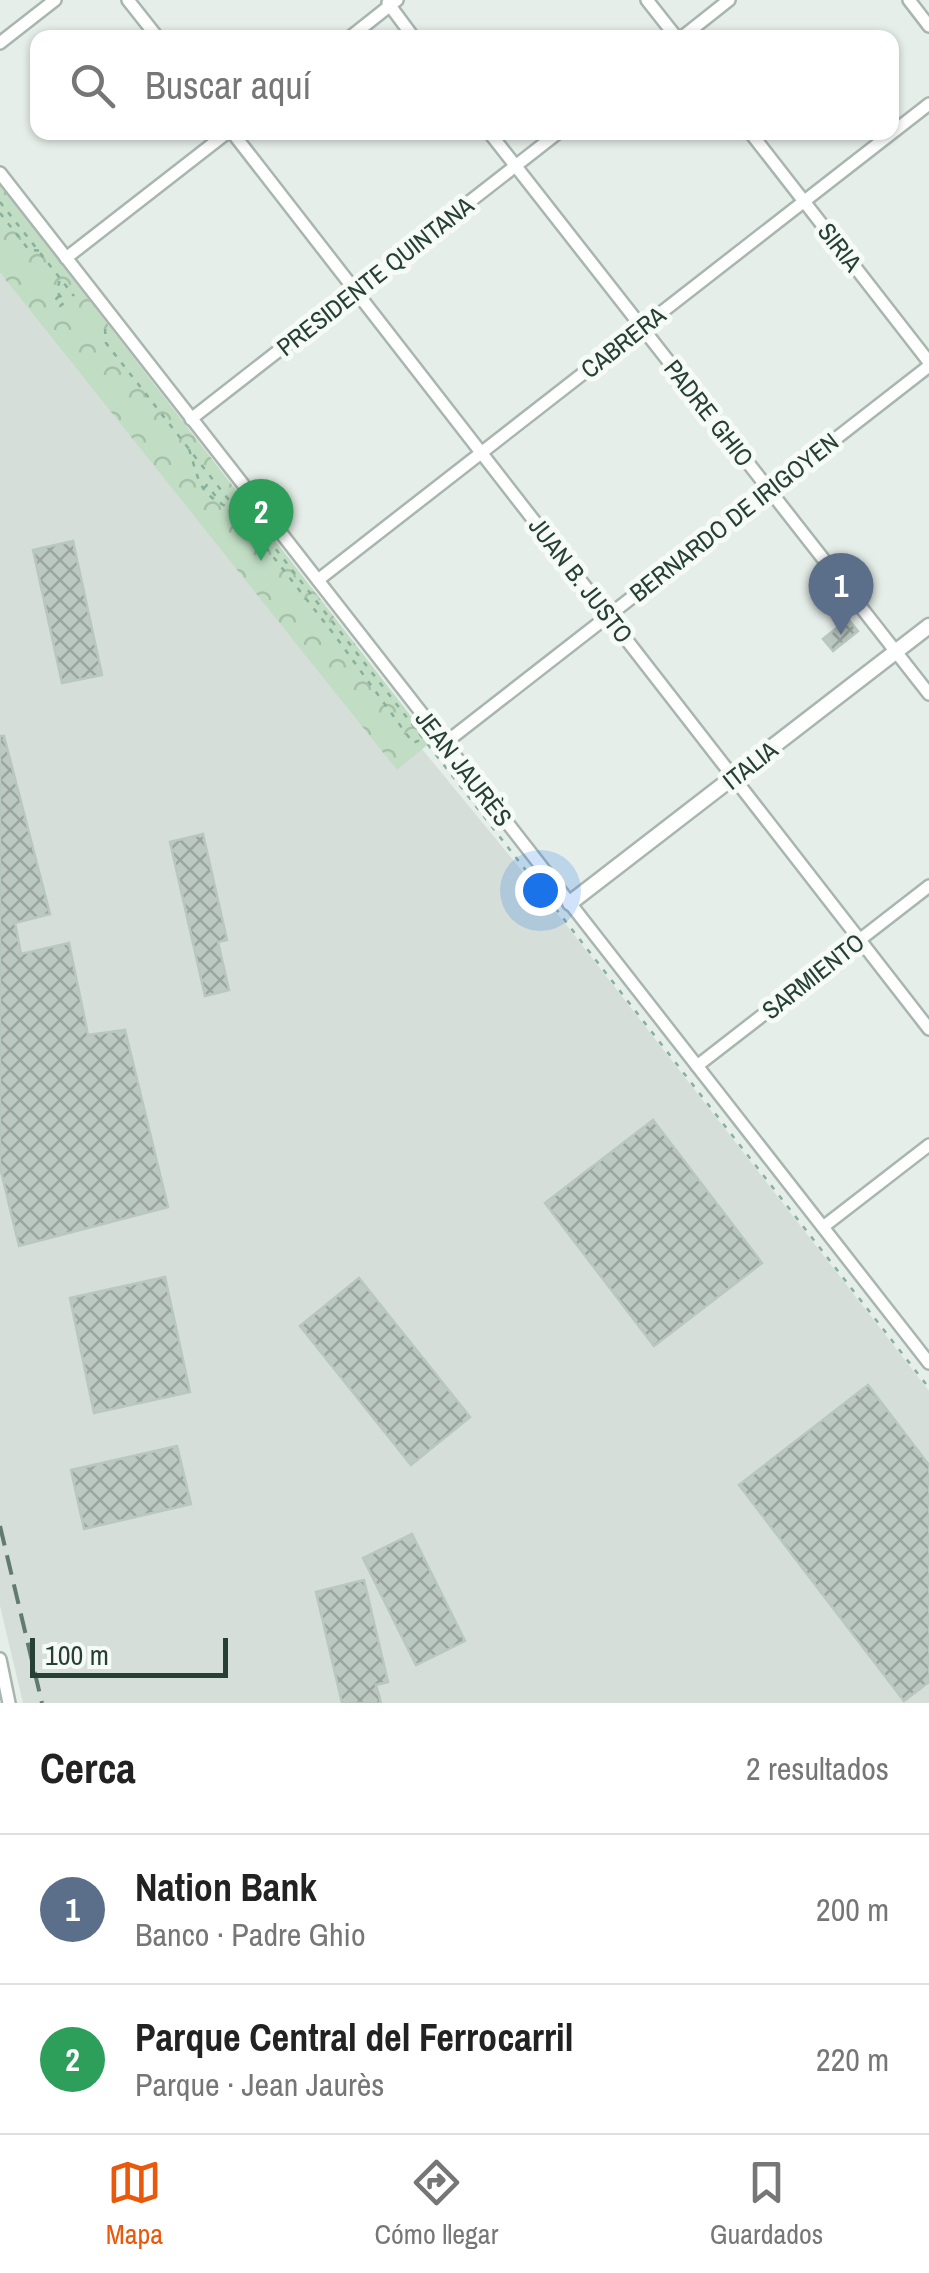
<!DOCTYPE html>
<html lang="es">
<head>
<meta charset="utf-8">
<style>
  body { margin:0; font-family:"Archivo Narrow",sans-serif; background:#f2f2f2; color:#222 }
  .scale { position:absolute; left:30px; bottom:25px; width:198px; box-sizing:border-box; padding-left:10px; border:5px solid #264034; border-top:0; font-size:28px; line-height:35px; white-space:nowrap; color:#264034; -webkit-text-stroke:8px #f7fbf8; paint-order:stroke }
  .you { position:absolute; left:540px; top:890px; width:35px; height:35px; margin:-25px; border:8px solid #fff; border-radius:50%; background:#1a73e8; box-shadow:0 0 0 15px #1a73e833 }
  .badge { display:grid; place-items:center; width:65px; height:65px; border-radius:50%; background:#ea580c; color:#fff; font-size:32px; font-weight:700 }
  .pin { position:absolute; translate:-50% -82px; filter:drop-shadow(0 2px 5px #0008) }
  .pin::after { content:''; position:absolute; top:52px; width:35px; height:30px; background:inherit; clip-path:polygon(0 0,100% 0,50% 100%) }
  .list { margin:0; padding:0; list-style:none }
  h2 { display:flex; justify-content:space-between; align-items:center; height:130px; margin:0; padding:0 40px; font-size:42px }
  h2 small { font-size:32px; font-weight:400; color:#767676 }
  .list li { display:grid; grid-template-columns:65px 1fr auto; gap:30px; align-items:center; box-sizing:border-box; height:150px; padding:0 40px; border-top:2px solid #e0e0e0 }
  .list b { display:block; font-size:38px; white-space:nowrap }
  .list p { margin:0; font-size:32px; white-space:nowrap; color:#767676 }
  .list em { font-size:32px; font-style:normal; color:#767676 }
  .icon { flex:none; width:55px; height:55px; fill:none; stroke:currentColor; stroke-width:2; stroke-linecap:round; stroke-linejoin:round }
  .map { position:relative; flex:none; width:929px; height:1703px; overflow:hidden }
  .search { position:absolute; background:#fff; box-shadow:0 2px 8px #0004; left:30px; right:30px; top:30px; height:110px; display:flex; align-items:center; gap:25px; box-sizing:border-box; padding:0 35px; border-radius:20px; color:#767676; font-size:38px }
  .sheet { height:430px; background:#fff }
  nav { display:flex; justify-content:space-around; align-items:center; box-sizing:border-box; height:140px; border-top:2px solid #e0e0e0; background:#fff; font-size:28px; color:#767676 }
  nav a { display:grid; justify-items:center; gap:5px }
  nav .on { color:#ea580c }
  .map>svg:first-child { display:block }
</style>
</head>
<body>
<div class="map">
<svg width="929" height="1703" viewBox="0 0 929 1703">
  <defs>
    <pattern id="park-crowns" width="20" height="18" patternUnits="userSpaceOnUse" patternTransform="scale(2.5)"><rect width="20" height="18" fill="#c1dec4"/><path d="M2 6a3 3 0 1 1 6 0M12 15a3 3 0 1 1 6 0" fill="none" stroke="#a6c0a9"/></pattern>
    <pattern id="building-cross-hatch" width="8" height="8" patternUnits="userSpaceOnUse" patternTransform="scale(2.5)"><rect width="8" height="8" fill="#bcc9c2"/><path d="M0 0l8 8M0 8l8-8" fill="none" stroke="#99a59e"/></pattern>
  </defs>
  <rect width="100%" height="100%" fill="#e6eee9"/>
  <polygon fill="#d5ded8" points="0,273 397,769 422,749 564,922 929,1391 929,1703 23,1703 0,1606"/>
  <polygon fill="url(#park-crowns)" points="0,185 431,742 397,770 0,273"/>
  <g fill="url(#building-cross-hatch)" stroke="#b9c8bf" stroke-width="2.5">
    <polygon points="73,541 102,675 62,683 33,550"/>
    <polygon points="848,619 858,631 833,651 823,639"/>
    <polygon points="0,736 4,736 50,914 15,923 21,954 69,943 88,1035 125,1030 168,1207 19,1246 0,1167"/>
    <polygon points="203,834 227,940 218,942 229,990 205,996 170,842"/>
    <polygon points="653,1120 762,1263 654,1346 545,1203"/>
    <polygon points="165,1277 190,1392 94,1413 70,1298"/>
    <polygon points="359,1278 470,1417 411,1465 300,1326"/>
    <polygon points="868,1385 929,1465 929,1682 904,1701 739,1485"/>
    <polygon points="177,1446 191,1504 84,1529 71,1470"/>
    <polygon points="412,1534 465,1641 416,1665 363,1558"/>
    <polygon points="364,1580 388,1682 376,1685 381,1703 342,1703 316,1592"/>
  </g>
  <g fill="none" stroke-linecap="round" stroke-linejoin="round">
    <g stroke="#a9b6af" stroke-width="16">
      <g id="minor">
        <polyline points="128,0 158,38"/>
        <polyline points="647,0 677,38"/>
        <polyline points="909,0 929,26"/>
        <polyline points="388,3 414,38"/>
        <polyline points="349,38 397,0"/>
        <polyline points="681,38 729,0"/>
        <polyline points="0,43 55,0"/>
        <polyline points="232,132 929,1029"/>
        <polyline points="489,132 929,694"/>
        <polyline points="750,132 929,362"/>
        <polyline points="0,173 929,1363"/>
        <polyline points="66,258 228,132"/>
        <polyline points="191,419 559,132"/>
        <polyline points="318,580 929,104"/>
        <polyline points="445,743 929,366"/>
        <polyline points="697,1066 929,886"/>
        <polyline points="823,1227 929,1145"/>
        <polyline points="0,1659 9,1703"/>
      </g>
    </g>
    <g stroke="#a9b6af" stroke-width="19">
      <polyline id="tertiary" points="570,903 929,626"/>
    </g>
    <g stroke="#89b09d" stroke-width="2.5" stroke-dasharray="5 8" stroke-linecap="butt">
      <polyline points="0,202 74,296"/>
      <polyline points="0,213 29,250 46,251"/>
      <polyline points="59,296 55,300 60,306 65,302 57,292 60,278"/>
      <polyline points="105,329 106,343 336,637 413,743 422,739"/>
      <path d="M 189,449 C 201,487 198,493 235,511"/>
      <polyline points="204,488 207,485 221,503"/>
      <polyline points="236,498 929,1388"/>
    </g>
    <use href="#minor" stroke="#fff" stroke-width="11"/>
    <use href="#tertiary" stroke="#fff" stroke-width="14"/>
    <polyline stroke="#617b6f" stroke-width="4" stroke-dasharray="20 10" stroke-linecap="butt" points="0,1526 42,1703"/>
  </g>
  <g text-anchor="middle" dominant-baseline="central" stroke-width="10" stroke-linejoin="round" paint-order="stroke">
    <g font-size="25" fill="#264034" stroke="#f7fbf8">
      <text transform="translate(840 247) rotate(52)">SIRIA</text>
      <text transform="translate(375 276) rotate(-38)">PRESIDENTE QUINTANA</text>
      <text transform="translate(623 342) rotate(-38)">CABRERA</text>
      <text transform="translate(709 413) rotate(52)">PADRE GHIO</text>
      <text transform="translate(734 517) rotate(-38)">BERNARDO DE IRIGOYEN</text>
      <text transform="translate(581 580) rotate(52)">JUAN B. JUSTO</text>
      <text transform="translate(750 765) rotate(-38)">ITALIA</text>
      <text transform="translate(464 768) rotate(52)">JEAN JAURÈS</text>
      <text transform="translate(813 976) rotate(-38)">SARMIENTO</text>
    </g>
  </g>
</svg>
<div class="scale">100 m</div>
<div class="you"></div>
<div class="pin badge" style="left:841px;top:635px;background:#5c6f8a">1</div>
<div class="pin badge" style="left:261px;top:561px;background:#2e9e5b">2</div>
<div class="search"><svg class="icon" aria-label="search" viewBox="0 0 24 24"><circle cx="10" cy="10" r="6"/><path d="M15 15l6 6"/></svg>Buscar aquí</div>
</div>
<section class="sheet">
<h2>Cerca<small>2 resultados</small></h2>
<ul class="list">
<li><span class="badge" style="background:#5c6f8a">1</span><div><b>Nation Bank</b><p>Banco · Padre Ghio</p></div><em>200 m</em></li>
<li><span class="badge" style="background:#2e9e5b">2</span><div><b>Parque Central del Ferrocarril</b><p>Parque · Jean Jaurès</p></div><em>220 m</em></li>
</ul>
</section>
<nav>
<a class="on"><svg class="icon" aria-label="map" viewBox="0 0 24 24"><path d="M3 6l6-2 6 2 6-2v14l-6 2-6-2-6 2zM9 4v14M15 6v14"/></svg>Mapa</a>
<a><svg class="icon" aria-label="directions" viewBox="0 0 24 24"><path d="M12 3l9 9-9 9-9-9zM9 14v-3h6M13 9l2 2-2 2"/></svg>Cómo llegar</a>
<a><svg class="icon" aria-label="saved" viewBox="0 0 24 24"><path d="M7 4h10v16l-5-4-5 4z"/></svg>Guardados</a>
</nav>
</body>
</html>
